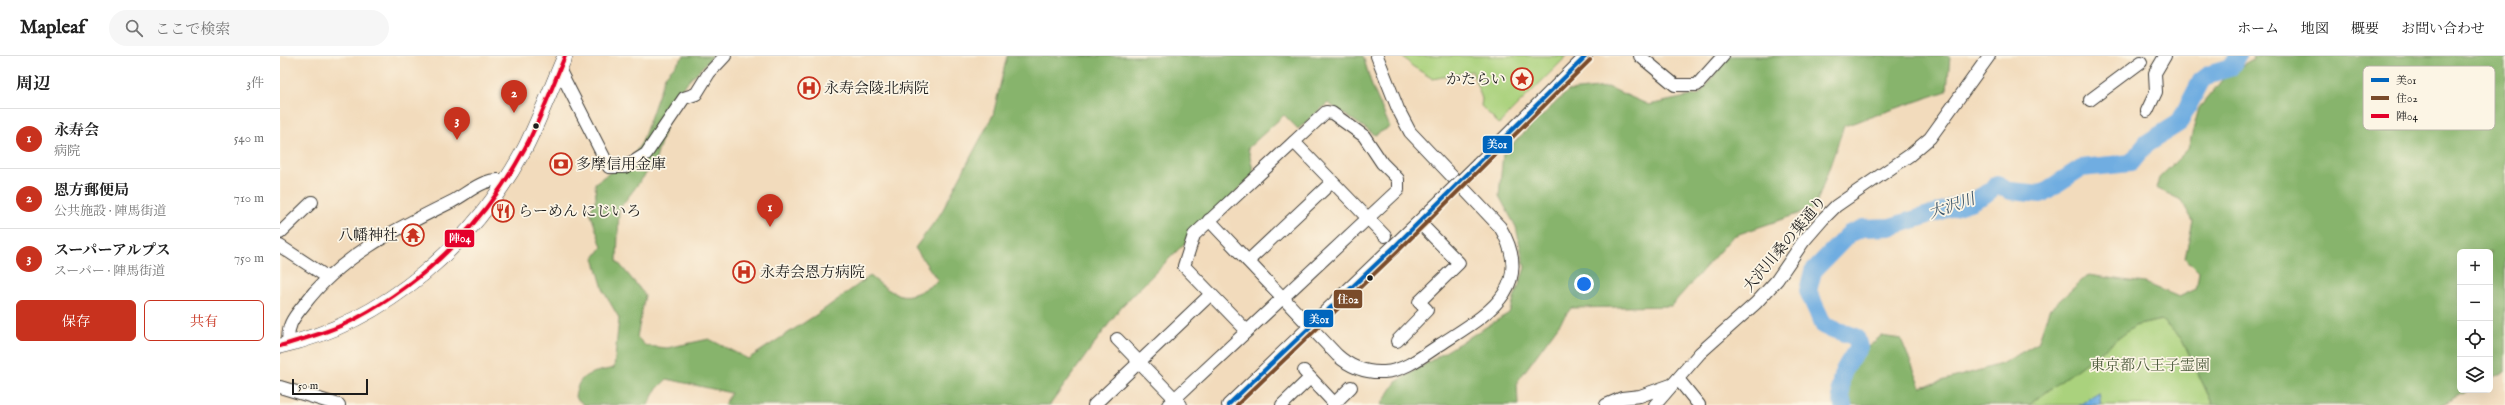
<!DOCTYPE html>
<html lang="ja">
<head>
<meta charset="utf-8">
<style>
  body { margin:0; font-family:"IM FELL English","Noto Serif JP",serif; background:#f6f6f6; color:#222 }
  .controls { position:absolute; right:12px; bottom:12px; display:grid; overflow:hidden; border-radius:6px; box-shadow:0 4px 16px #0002 }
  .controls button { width:36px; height:36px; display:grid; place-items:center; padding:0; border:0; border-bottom:1px solid #e0e0e0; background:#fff; color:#222; font:20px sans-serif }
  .scale { position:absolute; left:12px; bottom:10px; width:76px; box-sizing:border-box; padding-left:4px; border:2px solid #1c1c1c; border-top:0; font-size:11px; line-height:14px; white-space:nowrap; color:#1c1c1c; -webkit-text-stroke:3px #fcf5e5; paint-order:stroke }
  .you { position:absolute; left:1304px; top:228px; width:14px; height:14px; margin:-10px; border:3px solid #fff; border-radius:50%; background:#1a73e8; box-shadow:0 0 0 6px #1a73e833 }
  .badge { display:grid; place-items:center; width:26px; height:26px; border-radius:50%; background:#c8321e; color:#fff; font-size:13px; font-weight:700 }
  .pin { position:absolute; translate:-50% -33px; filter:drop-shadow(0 1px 2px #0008) }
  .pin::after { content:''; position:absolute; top:21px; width:14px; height:12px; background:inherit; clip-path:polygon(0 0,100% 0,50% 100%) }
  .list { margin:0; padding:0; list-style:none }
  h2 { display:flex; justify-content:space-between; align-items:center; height:52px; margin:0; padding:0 16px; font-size:17px }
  h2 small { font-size:13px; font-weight:400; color:#767676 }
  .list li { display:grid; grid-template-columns:26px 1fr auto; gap:12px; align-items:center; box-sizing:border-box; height:60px; padding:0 16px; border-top:1px solid #e0e0e0 }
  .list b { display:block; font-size:15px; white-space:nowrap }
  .list p { margin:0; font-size:13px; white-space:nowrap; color:#767676 }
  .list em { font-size:13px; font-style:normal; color:#767676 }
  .actions { display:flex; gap:8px; padding:12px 16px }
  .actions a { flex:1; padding:9px 0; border:1px solid #c8321e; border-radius:6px; text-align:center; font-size:14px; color:#c8321e }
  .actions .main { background:#c8321e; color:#fff }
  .icon { flex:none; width:22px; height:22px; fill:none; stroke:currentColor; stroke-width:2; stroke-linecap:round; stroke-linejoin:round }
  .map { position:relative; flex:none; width:2225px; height:349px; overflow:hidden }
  header { display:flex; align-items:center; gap:24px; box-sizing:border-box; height:56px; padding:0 20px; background:#fff; border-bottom:1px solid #e0e0e0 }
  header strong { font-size:19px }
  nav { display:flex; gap:22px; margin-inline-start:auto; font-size:14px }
  .search { width:280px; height:36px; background:#f6f6f6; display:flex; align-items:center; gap:10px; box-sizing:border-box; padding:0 14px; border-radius:22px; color:#767676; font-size:15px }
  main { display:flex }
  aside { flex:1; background:#fff }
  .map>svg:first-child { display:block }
</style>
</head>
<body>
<header>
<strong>Mapleaf</strong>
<div class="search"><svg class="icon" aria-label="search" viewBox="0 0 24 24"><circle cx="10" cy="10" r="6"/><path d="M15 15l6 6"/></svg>ここで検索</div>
<nav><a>ホーム</a><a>地図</a><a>概要</a><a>お問い合わせ</a></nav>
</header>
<main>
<aside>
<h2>周辺<small>3件</small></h2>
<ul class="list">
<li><span class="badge">1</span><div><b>永寿会</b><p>病院</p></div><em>540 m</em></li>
<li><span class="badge">2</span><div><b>恩方郵便局</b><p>公共施設 · 陣馬街道</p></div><em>710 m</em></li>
<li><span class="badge">3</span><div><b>スーパーアルプス</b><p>スーパー · 陣馬街道</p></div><em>750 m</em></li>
</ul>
<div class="actions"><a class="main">保存</a><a>共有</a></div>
</aside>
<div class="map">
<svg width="2225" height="349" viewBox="0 0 2225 349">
  <rect width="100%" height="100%" fill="#fcf5e5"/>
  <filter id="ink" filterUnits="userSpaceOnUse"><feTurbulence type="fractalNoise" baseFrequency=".025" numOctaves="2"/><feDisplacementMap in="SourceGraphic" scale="8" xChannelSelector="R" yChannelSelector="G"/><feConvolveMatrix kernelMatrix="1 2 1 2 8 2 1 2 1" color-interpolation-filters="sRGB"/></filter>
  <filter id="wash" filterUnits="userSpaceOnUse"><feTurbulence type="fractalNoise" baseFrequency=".012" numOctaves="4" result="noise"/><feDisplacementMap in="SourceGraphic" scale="16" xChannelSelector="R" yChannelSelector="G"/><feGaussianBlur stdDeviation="0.9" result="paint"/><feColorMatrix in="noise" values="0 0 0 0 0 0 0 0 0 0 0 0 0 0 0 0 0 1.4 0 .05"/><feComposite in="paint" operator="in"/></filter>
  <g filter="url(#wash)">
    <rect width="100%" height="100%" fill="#f2dbbc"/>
    <g fill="#aad27d" stroke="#63774c">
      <polygon points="1122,0 1287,0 1219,68 1201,50 1202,43 1192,15 1153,23 1132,10"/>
      <polygon points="1881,264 1902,283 1933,349 1749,349 1854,270"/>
    </g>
    <g fill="#87b46c" stroke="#526844">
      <path d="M 404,0 L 433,0 L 395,39 L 375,106 L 339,153 L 337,205 L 365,239 L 357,281 L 366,290 L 387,292 L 429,283 L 468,303 L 539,257 L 590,220 C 620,244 626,246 658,225 L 635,192 L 661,157 L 713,59 L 727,0 L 1083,0 L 1092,30 L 1110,71 L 1095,79 L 1048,47 L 1018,73 L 1004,59 L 968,92 L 974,118 L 841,251 L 770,349 L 444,349 L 451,337 L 387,323 L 375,335 L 368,349 L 304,349 L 295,341 C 298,316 313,317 334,312 L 339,262 L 324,236 L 314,202 L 322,191 L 310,156 L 316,142 L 315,127 L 353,100 L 362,86 L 385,20 Z"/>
      <polygon points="1448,0 1670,0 1667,35 1564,70 1535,152 1453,180 1391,250 1291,252 1237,326 1238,349 1101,349 1116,326 1229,257 1245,212 1236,171 1219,140 1223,97 1288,35 1328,31 1369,49 1420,38"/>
      <polygon points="1973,0 2225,0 2225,315 2210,323 2210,196 2180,196 2180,334 2189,334 2161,349 1933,349 1902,283 1881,264 1855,270 1749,349 1564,349 1563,324 1582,296 1601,280 1621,283 1641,331 1721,308 1758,287 1769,254 1808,219 1865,227 1899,241 1916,233 1919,216 1905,202 1913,165 1901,144 1876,132 1879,122 1908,93 1919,52 1947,18 1974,3"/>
    </g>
    <polygon fill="#6fade1" stroke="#46647e" points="1819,337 1821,349 1799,349"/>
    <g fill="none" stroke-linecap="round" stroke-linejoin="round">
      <path stroke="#6fade1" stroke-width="18" d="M 1563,349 C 1556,322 1564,312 1579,291 L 1576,281 L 1544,270 L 1528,235 L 1533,215 L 1569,178 L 1583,172 L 1610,171 L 1690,146 L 1704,139 L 1717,129 L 1731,135 L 1761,138 L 1801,112 L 1851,107 L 1867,87 L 1899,67 L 1921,25 L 1930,18 L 1950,12 L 1958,0"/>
    </g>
  </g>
  <g filter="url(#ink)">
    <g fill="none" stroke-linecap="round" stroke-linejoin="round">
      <g stroke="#3c3934" stroke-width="14">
        <g id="minor">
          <polyline points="1360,0 1395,29 1417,29 1443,0"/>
          <polyline points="279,13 329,111 345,111 366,98 404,42 416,38 429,17 445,0"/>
          <polyline points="1810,44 1861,6"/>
          <polyline points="1867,55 1876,36 1875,17 1885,0"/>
          <polyline points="1014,86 1105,180"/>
          <polyline points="1198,108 1306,0"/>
          <path d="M 929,164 L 1057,299 C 1070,311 1086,317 1104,316 C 1125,315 1144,299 1161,288 C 1205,259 1257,233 1220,171 L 1130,76 L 1118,53 L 1097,0"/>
          <polyline points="0,177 32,146"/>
          <polyline points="0,190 47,221"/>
          <polyline points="968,205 1052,126"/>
          <polyline points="837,283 901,349"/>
          <polyline points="1117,285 1147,254 1139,246 1179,207 1139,166"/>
          <path d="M 9,288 C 6,271 13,262 23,250 C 60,200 116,173 171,146 C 189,137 204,120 225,125"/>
          <polyline points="1024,315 1054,347"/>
          <polyline points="1398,323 1419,349"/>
          <polyline points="0,331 59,349"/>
          <polyline points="814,349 931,238"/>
          <polyline points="888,349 1118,134 1118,123 1102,107 1084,80 1052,57 1046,56 914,179 904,210 967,275"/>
          <polyline points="948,349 1160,145"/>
          <polyline points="1002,349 1030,322"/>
          <polyline points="1053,349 1071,331"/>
          <polyline points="1326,349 1342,342 1360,340 1391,329"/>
          <polyline points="1375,349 1420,297 1476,247 1497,224 1523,186 1543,163 1556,150 1630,99 1650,82 1709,0"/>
        </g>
      </g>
      <g stroke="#3c3934" stroke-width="16">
        <path id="major" d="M 0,290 C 107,266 194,187 245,92 C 260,62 272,30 285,0"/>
      </g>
      <use href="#minor" stroke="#fff" stroke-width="12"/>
      <use href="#major" stroke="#fff" stroke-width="15"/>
      <g stroke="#3c3934" stroke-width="14" stroke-linecap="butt">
        <polyline id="minor-bridge" points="1160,145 1198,108"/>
      </g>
      <use href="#minor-bridge" stroke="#fff" stroke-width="12"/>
      <g stroke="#fcf5e5" stroke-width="7">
        <polyline id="bus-1" points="948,349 1113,192 1306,0"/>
      </g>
      <g stroke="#fcf5e5" stroke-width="7">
        <polyline id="bus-2" points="957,349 1117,196 1310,4"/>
      </g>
      <g stroke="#fcf5e5" stroke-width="7">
        <path id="bus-3" d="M 0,290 C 26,282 53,275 77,262 C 148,224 207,163 245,92 C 261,63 272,31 285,0"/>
      </g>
      <use href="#bus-1" stroke="#0065bd" stroke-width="4"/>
      <use href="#bus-2" stroke="#7a4b2a" stroke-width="4"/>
      <use href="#bus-3" stroke="#e4002b" stroke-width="4"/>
    </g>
  </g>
  <defs>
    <g id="sight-ring" transform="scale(1.15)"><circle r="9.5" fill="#fcf5e5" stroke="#c8321e" stroke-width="1.5"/><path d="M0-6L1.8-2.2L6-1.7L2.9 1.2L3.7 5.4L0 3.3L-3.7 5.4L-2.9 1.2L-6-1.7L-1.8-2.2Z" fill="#c8321e"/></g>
    <g id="hospital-ring" transform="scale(1.15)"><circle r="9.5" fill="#fcf5e5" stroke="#c8321e" stroke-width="1.5"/><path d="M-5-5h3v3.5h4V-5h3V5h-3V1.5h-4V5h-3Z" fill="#c8321e"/></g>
    <g id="bank-ring" transform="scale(1.15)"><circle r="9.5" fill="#fcf5e5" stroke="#c8321e" stroke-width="1.5"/><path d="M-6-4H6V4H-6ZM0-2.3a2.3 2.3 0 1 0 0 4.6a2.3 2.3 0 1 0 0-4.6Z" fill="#c8321e"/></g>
    <g id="restaurant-ring" transform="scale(1.15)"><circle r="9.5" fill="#fcf5e5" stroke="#c8321e" stroke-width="1.5"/><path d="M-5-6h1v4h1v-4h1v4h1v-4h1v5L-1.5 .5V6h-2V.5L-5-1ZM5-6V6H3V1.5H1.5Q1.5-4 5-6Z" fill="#c8321e"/></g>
    <g id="temple-ring" transform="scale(1.15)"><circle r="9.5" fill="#fcf5e5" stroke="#c8321e" stroke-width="1.5"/><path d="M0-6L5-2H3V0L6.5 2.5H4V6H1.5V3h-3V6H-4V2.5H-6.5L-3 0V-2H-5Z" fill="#c8321e"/></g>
  </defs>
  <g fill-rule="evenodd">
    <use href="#sight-ring" x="1242" y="23"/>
    <use href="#hospital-ring" x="529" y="32"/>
    <use href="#bank-ring" x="281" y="108"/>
    <use href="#restaurant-ring" x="223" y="155"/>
    <use href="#temple-ring" x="133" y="179"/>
    <use href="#hospital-ring" x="464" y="216"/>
  </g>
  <g fill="#1c1c1c" stroke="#fcf5e5" stroke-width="1.5">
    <circle cx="256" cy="70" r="3.5"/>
    <circle cx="1090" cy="222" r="3.5"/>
  </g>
  <g text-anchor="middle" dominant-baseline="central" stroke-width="3.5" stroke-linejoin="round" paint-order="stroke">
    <g font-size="15" fill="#1c1c1c" stroke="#fcf5e5" text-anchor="start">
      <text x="1226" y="23" text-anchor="end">かたらい</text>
      <text x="544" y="32">永寿会陵北病院</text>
      <text x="296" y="108">多摩信用金庫</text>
      <text x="238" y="155">らーめん にじいろ</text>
      <text x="118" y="179" text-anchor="end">八幡神社</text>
      <text x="480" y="216">永寿会恩方病院</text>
    </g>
    <g font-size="15" fill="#1c1c1c" stroke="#fcf5e5">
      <text transform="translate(1505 188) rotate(-50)">大沢川桑の葉通り</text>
    </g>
    <g font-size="15" fill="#4e5c3e" stroke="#fcf5e5">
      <text x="1870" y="309">東京都八王子霊園</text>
    </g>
    <g font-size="16" font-style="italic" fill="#3d566b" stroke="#fcf5e5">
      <text transform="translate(1672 151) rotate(-19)">大沢川</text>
    </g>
  </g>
  <rect x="2083" y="10" width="132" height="64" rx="6" fill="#fcf5e5" stroke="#b9b4a9" stroke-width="1"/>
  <rect x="2091" y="22" width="18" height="4" fill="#0065bd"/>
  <rect x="2091" y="40" width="18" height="4" fill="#7a4b2a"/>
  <rect x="2091" y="58" width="18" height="4" fill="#e4002b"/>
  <g font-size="11" fill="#1c1c1c">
    <text x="2116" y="28">美01</text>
    <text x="2116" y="46">住02</text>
    <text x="2116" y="64">陣04</text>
  </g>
  <g stroke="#fcf5e5" stroke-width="1.5">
    <rect x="1202" y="79" width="31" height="19" rx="4" fill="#0065bd"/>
    <rect x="164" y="173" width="31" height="19" rx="4" fill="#e4002b"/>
    <rect x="1053" y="233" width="30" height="20" rx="4" fill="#7a4b2a"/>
    <rect x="1023" y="253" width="31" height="19" rx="4" fill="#0065bd"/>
  </g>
  <g font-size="11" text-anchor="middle" font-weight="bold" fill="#fff">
    <text x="1217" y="92">美01</text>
    <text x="180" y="186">陣04</text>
    <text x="1068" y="247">住02</text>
    <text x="1039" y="267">美01</text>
  </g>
</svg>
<div class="controls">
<button>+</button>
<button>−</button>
<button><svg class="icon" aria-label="locate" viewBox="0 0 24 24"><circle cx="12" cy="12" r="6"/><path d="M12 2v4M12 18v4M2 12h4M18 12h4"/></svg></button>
<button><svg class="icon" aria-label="layers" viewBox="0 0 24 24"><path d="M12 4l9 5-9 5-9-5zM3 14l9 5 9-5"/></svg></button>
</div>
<div class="scale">50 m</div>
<div class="you"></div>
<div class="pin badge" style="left:490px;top:171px">1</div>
<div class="pin badge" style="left:234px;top:57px">2</div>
<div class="pin badge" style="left:177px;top:84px">3</div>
</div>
</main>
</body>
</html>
